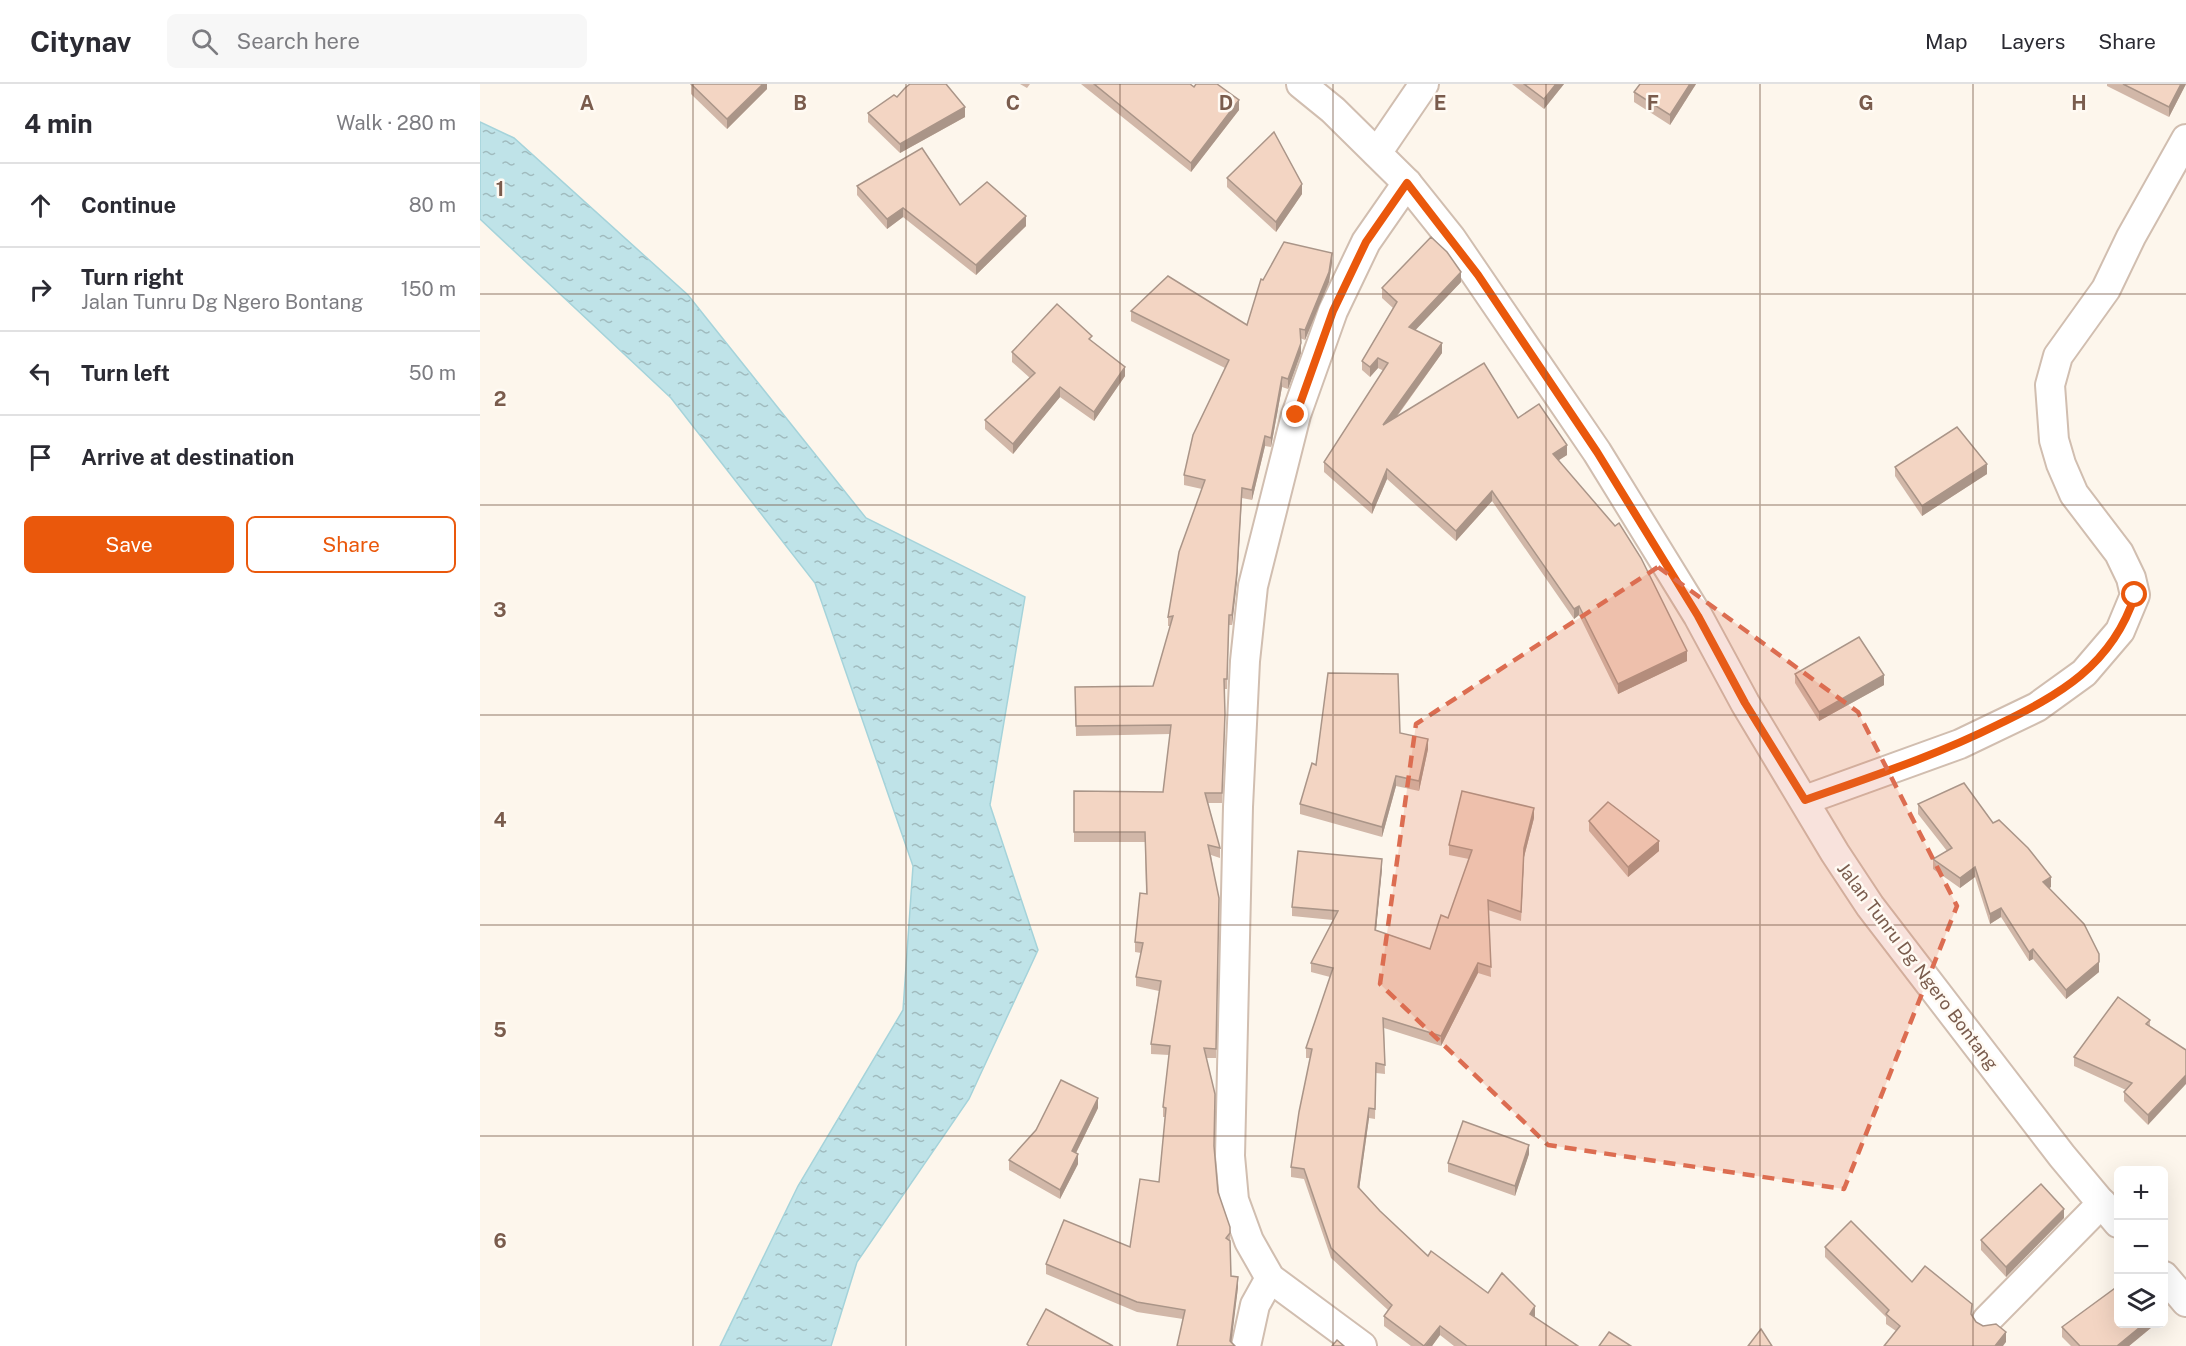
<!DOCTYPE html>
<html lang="en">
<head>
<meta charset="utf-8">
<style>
  body { margin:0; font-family:"Public Sans",sans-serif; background:#f7f7f7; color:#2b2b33 }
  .controls { position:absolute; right:18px; bottom:18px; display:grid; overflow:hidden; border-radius:9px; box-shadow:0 6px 24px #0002 }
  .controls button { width:54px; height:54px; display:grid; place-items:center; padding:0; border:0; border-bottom:2px solid #e1e1e2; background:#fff; color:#2b2b33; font:30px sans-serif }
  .stop { position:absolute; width:18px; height:18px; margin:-14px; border:4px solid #ea580c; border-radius:50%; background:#fff }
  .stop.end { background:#ea580c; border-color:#fff; box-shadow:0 2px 6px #0008 }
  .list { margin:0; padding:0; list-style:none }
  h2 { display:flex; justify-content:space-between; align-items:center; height:78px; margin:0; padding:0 24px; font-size:26px }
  h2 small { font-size:20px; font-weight:400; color:#7c7c81 }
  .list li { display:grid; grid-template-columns:39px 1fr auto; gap:18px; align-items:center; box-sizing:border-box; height:84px; padding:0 24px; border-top:2px solid #e1e1e2 }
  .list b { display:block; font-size:22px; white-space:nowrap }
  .list p { margin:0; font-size:20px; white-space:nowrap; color:#7c7c81 }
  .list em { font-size:20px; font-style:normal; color:#7c7c81 }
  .actions { display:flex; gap:12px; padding:18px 24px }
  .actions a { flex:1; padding:14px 0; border:2px solid #ea580c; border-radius:9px; text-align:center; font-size:21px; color:#ea580c }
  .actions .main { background:#ea580c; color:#fff }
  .icon { flex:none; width:33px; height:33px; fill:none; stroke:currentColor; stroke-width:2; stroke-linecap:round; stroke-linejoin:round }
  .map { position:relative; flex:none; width:1706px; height:1262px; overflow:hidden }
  header { display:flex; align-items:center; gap:36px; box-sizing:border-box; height:84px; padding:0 30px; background:#fff; border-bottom:2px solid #e1e1e2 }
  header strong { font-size:28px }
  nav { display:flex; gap:33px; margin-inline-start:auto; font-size:21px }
  .search { width:420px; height:54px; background:#f7f7f7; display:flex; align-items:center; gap:15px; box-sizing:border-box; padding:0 21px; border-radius:9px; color:#7c7c81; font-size:22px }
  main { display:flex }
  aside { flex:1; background:#fff }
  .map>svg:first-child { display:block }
</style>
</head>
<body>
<header>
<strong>Citynav</strong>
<div class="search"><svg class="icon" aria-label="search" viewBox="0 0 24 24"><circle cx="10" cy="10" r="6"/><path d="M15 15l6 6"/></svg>Search here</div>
<nav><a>Map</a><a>Layers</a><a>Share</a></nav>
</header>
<main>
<aside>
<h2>4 min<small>Walk · 280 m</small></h2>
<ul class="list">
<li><svg class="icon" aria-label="ahead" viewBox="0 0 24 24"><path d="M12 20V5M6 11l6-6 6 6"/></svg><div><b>Continue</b></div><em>80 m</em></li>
<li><svg class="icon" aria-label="right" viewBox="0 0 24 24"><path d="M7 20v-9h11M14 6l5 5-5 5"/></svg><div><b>Turn right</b><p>Jalan Tunru Dg Ngero Bontang</p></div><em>150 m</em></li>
<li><svg class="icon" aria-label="left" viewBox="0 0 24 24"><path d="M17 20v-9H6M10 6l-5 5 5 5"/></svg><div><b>Turn left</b></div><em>50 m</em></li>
<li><svg class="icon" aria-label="arrive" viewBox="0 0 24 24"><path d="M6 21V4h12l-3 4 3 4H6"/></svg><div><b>Arrive at destination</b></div></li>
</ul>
<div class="actions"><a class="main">Save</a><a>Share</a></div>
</aside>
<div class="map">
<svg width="1706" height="1262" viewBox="0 0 1706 1262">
  <defs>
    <pattern id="water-ripples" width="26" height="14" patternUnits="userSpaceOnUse" patternTransform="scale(1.5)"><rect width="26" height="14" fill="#bfe3e8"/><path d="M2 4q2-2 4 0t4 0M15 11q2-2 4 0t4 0" fill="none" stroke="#a0bbbe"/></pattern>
  </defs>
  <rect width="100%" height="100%" fill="#fdf6ec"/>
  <polygon fill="url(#water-ripples)" stroke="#a5d3da" stroke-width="1.5" points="0,38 34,54 208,211 386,434 545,513 510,721 558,866 489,1015 377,1178 351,1262 240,1262 318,1102 423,926 433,782 335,499 191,314 0,135"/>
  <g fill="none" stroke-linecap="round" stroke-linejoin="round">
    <g stroke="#d1beb0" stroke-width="32">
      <g id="street">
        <polyline points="821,0 853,26 927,99 971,154 1117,368 1218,532 1265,619 1355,769 1390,822 1582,1072 1638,1139"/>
        <polyline points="897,69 944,0"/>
        <polyline points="1325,716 1480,660 1557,623 1604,589 1640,547 1655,511 1651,494 1639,469 1594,410 1581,380 1574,356 1570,301 1578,272 1626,205 1651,153 1706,55"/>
        <polyline points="1684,1192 1706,1218"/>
        <polyline points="1507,1236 1622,1119"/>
        <polyline points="766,1262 775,1221 790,1194"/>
        <polyline points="882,1262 790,1194 769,1157 754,1116 750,1072 758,723 765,577 773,502 816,331 853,227 886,158 927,99"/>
      </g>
    </g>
    <use href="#street" stroke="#fff" stroke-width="28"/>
  </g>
  <g fill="#d1b7a8">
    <polygon points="211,0 287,0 287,5 247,45 211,10"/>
    <polygon points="540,0 550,0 547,4"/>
    <polygon points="601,0 710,0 714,3 759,26 711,88"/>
    <polygon points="1032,0 1084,0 1064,25"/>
    <polygon points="1160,0 1216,0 1190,41 1154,18 1154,8"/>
    <polygon points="1627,0 1706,0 1689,33 1627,2"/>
    <polygon points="388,29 485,33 420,69 388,38"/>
    <polygon points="747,94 822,110 796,148 747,103"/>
    <polygon points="377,102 480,121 546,142 496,191 423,133 407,145 377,111"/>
    <polygon points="852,179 849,198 825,256 820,254 821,269 808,305 802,303 791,363 785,362 772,416 762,414 757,497 752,541 749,541 747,605 744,605 745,639 742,719 728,719 740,764 740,774 731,771 739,823 736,974 726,974 738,1108 750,1143 751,1192 758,1203 751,1258 703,1235 657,1228 566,1190 566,1180 650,1163 679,1098 685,1033 683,1033 683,1023 689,971 671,970 671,960 679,907 656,902 656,893 661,869 655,868 655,858 666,810 665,758 594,758 594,707 683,708 690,650 596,652 595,603 673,602 690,542 688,542 688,533 722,405 704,401 704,391 745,284 651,237 651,227 767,241 783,196"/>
    <polygon points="981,198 935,246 962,269 916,334 1038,334 1087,371 1078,376 1207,577 1138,610 1099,531 1094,535 1012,417 976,457 907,395 892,430 844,388 844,378 904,287 898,284 890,293 882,286 882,277 913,224 902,214 902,204"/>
    <polygon points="612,258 645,292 614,337 580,313 533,370 505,345 505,336 550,294 532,278 532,268"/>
    <polygon points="1415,383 1507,390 1442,432 1415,392"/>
    <polygon points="1315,590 1404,601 1339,637 1315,599"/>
    <polygon points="920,649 948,665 939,707 916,702 902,753 820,730 820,720 836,681"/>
    <polygon points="1438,720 1513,739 1571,803 1569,804 1619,888 1586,915 1553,875 1549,877 1521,833 1510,840 1495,793 1480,804 1453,785 1453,775 1467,767 1438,730"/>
    <polygon points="1054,734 1044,773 1041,837 1008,826 1011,893 998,889 961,962 904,944 905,990 896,989 895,1035 889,1034 879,1105 900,1127 948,1172 1008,1209 1055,1232 1054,1233 1098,1262 974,1262 960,1251 952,1262 931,1262 904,1242 904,1232 908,1226 851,1174 824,1095 811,1093 811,1083 830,974 826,974 826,964 850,893 831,888 831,879 853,836 812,832 812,823 902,785 896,846 950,865 968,834 989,775 969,771 969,761"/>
    <polygon points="1109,737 1179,767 1148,793 1109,747"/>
    <polygon points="1670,936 1668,1041 1644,1017 1644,1008 1646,1006 1594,982 1594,973"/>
    <polygon points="618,1024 596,1069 598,1080 580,1115 529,1086 529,1076"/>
    <polygon points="1049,1070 1035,1112 968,1088 968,1079"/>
    <polygon points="1584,1134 1526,1193 1501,1166 1501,1156"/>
    <polygon points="1345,1163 1432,1198 1492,1232 1496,1238 1526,1258 1416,1247 1406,1240 1406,1233 1345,1173"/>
    <polygon points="1672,1239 1672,1243 1649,1262 1591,1262 1582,1253 1582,1243"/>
  </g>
  <g fill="#aa9588">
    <polygon points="283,0 287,0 287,5 247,45 247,35"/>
    <polygon points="1076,0 1084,0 1064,25 1064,15"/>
    <polygon points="1210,0 1216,0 1190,41 1190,31"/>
    <polygon points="1701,0 1706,0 1689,33 1689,23"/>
    <polygon points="759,16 759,26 711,88 711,79"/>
    <polygon points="485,23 485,33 420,69 420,60"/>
    <polygon points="822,100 822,110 796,148 796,138"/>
    <polygon points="423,124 423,133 407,145 407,135"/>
    <polygon points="546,132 546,142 496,191 496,181"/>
    <polygon points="852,169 852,179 849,198 825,256 825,246"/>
    <polygon points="981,188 981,198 929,253 929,243"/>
    <polygon points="821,259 821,269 808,305 808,295"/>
    <polygon points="962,259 962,269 903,351 903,341"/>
    <polygon points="898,274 898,284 890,293 890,283"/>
    <polygon points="645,283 645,292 614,337 614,328"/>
    <polygon points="802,293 802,303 791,363 791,354"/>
    <polygon points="580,303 580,313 533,370 533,360"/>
    <polygon points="785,352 785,362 772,416 772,406"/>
    <polygon points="1087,361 1087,371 1073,380 1073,370"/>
    <polygon points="1507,380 1507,390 1442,432 1442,422"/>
    <polygon points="907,385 907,395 892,430 892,421"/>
    <polygon points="762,404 757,497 752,541 752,531"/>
    <polygon points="1012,407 1012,417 976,457 976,447"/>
    <polygon points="1099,522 1099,531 1094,535 1094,525"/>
    <polygon points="1207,567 1207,577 1138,610 1138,600"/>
    <polygon points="1404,591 1404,601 1339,637 1339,628"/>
    <polygon points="948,655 948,665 939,707 939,697"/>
    <polygon points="916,692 916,702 902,753 902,743"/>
    <polygon points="1054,724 1054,734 1044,773 1041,837 1044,764"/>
    <polygon points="1179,757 1179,767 1148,793 1148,783"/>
    <polygon points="902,775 902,785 895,856 895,846"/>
    <polygon points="1495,783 1495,793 1480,804 1480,794"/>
    <polygon points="1571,793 1571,803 1563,808 1563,798"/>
    <polygon points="1521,824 1521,833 1510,840 1510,830"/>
    <polygon points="1553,865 1553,875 1549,877 1549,868"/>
    <polygon points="1619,878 1619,888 1586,915 1586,906"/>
    <polygon points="998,879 998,889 961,962 961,952"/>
    <polygon points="1706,991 1706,1000 1668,1041 1668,1031"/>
    <polygon points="618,1014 618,1024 592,1077 592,1067"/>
    <polygon points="889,1024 889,1034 878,1113 878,1103"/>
    <polygon points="1049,1061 1049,1070 1035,1112 1035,1102"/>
    <polygon points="598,1070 598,1080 580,1115 580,1106"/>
    <polygon points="1584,1125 1584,1134 1526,1193 1526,1183"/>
    <polygon points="758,1193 758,1203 751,1262 750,1257"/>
    <polygon points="1055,1222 1055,1232 1050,1239 1050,1230"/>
    <polygon points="1665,1239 1672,1239 1672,1243 1649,1262 1637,1262"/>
    <polygon points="960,1242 960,1251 952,1262 945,1262"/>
    <polygon points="1526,1248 1526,1258 1523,1262 1515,1262"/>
  </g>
  <g fill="#f3d5c3" stroke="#aa9588" stroke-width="1.5">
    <polygon points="211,0 283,0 247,35"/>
    <polygon points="430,0 466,0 485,23 420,60 388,29 414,11 417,13 425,4"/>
    <polygon points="614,0 710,0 714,3 716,0 737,0 759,16 711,79"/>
    <polygon points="1044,0 1076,0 1064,15"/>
    <polygon points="1160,0 1210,0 1190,31 1154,8"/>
    <polygon points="1643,0 1701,0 1689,23"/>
    <polygon points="794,48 822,100 796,138 747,94"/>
    <polygon points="442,64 480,121 507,98 546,132 496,181 423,124 407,135 377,102"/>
    <polygon points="951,153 967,168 981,188 929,243 962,259 903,341 1004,279 1038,334 1059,320 1087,361 1073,370 1135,442 1139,439 1161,474 1207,567 1138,600 1099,522 1094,525 1012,407 976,447 907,385 892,421 844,378 908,279 898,274 890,283 882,277 917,218 902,204"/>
    <polygon points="804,158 852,169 849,188 825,246 820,245 821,259 808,295 802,293 791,354 785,352 772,406 762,404 757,488 752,531 749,531 747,595 744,595 745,630 742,709 725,709 740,764 728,761 739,814 736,965 724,964 735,1010 734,1062 738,1108 750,1143 750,1149 746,1154 750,1157 751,1192 758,1193 750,1257 755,1262 697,1262 705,1226 657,1218 566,1180 584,1136 650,1163 660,1095 679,1098 686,1024 683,1023 690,962 671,960 681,897 656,893 663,859 655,858 660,809 667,810 665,748 594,748 594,707 683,708 691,641 596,642 595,603 673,602 693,532 688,533 699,468 725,396 704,391 713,351 749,276 651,227 688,192 767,241 781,195 783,196"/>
    <polygon points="577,220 612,252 609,255 645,283 614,328 580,303 533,360 505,336 555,289 532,268"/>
    <polygon points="1477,343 1507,380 1442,422 1415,383"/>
    <polygon points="1379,553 1404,591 1339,628 1315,590"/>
    <polygon points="848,589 918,590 920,649 948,655 939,697 916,692 902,743 820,720 832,679 836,681"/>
    <polygon points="1484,699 1513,739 1519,736 1548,764 1571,793 1563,798 1604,840 1619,870 1619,878 1586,906 1553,865 1549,868 1521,824 1510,830 1495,783 1480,794 1453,775 1472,764 1438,720"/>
    <polygon points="982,707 1054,724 1044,764 1041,828 1008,816 1011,883 998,879 961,952 903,934 905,981 896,979 895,1025 889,1024 878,1103 900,1127 948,1172 951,1167 1008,1209 1022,1189 1055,1222 1050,1230 1098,1262 987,1262 960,1242 944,1262 904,1232 912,1221 851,1164 824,1085 811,1083 819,1028 832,965 826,964 853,884 831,879 858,827 812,823 818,767 902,775 895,846 950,865 961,831 968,834 992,766 969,761"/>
    <polygon points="1128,718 1179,757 1148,783 1109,737"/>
    <polygon points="1638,913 1670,936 1666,940 1706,966 1706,991 1668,1031 1644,1008 1652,999 1594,973"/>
    <polygon points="581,996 618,1014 592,1067 598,1070 580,1106 529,1076 556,1046"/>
    <polygon points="983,1037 1049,1061 1035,1102 968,1079"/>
    <polygon points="1561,1100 1584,1125 1526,1183 1501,1156"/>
    <polygon points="1371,1137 1432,1198 1445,1182 1492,1220 1491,1230 1496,1238 1503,1242 1516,1240 1526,1248 1515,1262 1404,1262 1420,1242 1406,1230 1409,1226 1345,1163"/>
    <polygon points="1638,1202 1638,1239 1665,1239 1637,1262 1600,1262 1582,1243"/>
    <polygon points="566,1225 633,1262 549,1262 547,1260"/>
    <polygon points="1281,1245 1292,1262 1268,1262"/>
    <polygon points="1129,1248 1151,1262 1119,1262"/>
    <polygon points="857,1256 864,1262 852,1262"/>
  </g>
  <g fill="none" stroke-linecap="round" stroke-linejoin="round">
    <path stroke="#ea580c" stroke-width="8" d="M 816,331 L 853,227 L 886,158 L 927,99 L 998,191 L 1117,368 L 1218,532 L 1265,619 L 1325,716 C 1390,693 1455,672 1517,641 C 1579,611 1632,582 1655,511"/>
  </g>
  <path fill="#dc6d51" fill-opacity="0.2" stroke="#dc6d51" stroke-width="4.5" stroke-dasharray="12 8" stroke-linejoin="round" d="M 1178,483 L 1378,628 L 1477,822 L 1364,1105 L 1068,1061 L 900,900 L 936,640 Z"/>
  <path fill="none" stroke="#7a5c4d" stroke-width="1.5" stroke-opacity="0.55" d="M 213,0 L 213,1262M 426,0 L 426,1262M 640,0 L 640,1262M 853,0 L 853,1262M 1066,0 L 1066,1262M 1280,0 L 1280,1262M 1493,0 L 1493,1262M 0,210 L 1706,210M 0,421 L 1706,421M 0,631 L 1706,631M 0,841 L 1706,841M 0,1052 L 1706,1052"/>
  <g text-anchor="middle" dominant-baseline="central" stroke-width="5" stroke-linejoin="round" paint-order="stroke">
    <g font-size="18" fill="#7a5c4d" stroke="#fffaf3">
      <text transform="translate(1438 882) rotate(53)">Jalan Tunru Dg Ngero Bontang</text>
    </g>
  </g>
  <g font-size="20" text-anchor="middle" font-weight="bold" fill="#7a5c4d" stroke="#fffaf3" stroke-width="5" stroke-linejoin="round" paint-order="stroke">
    <text x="107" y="26">A</text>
    <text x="320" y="26">B</text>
    <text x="533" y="26">C</text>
    <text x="746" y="26">D</text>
    <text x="960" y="26">E</text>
    <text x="1173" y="26">F</text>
    <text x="1386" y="26">G</text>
    <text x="1599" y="26">H</text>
    <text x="20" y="112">1</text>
    <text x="20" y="322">2</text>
    <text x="20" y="533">3</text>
    <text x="20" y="743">4</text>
    <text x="20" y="953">5</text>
    <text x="20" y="1164">6</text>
  </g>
</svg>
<div class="controls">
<button>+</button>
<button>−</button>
<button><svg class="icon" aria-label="layers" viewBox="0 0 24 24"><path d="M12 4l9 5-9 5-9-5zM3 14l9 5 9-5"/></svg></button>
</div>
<div class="stop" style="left:1655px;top:511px"></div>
<div class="stop end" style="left:816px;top:331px"></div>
</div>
</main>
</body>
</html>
